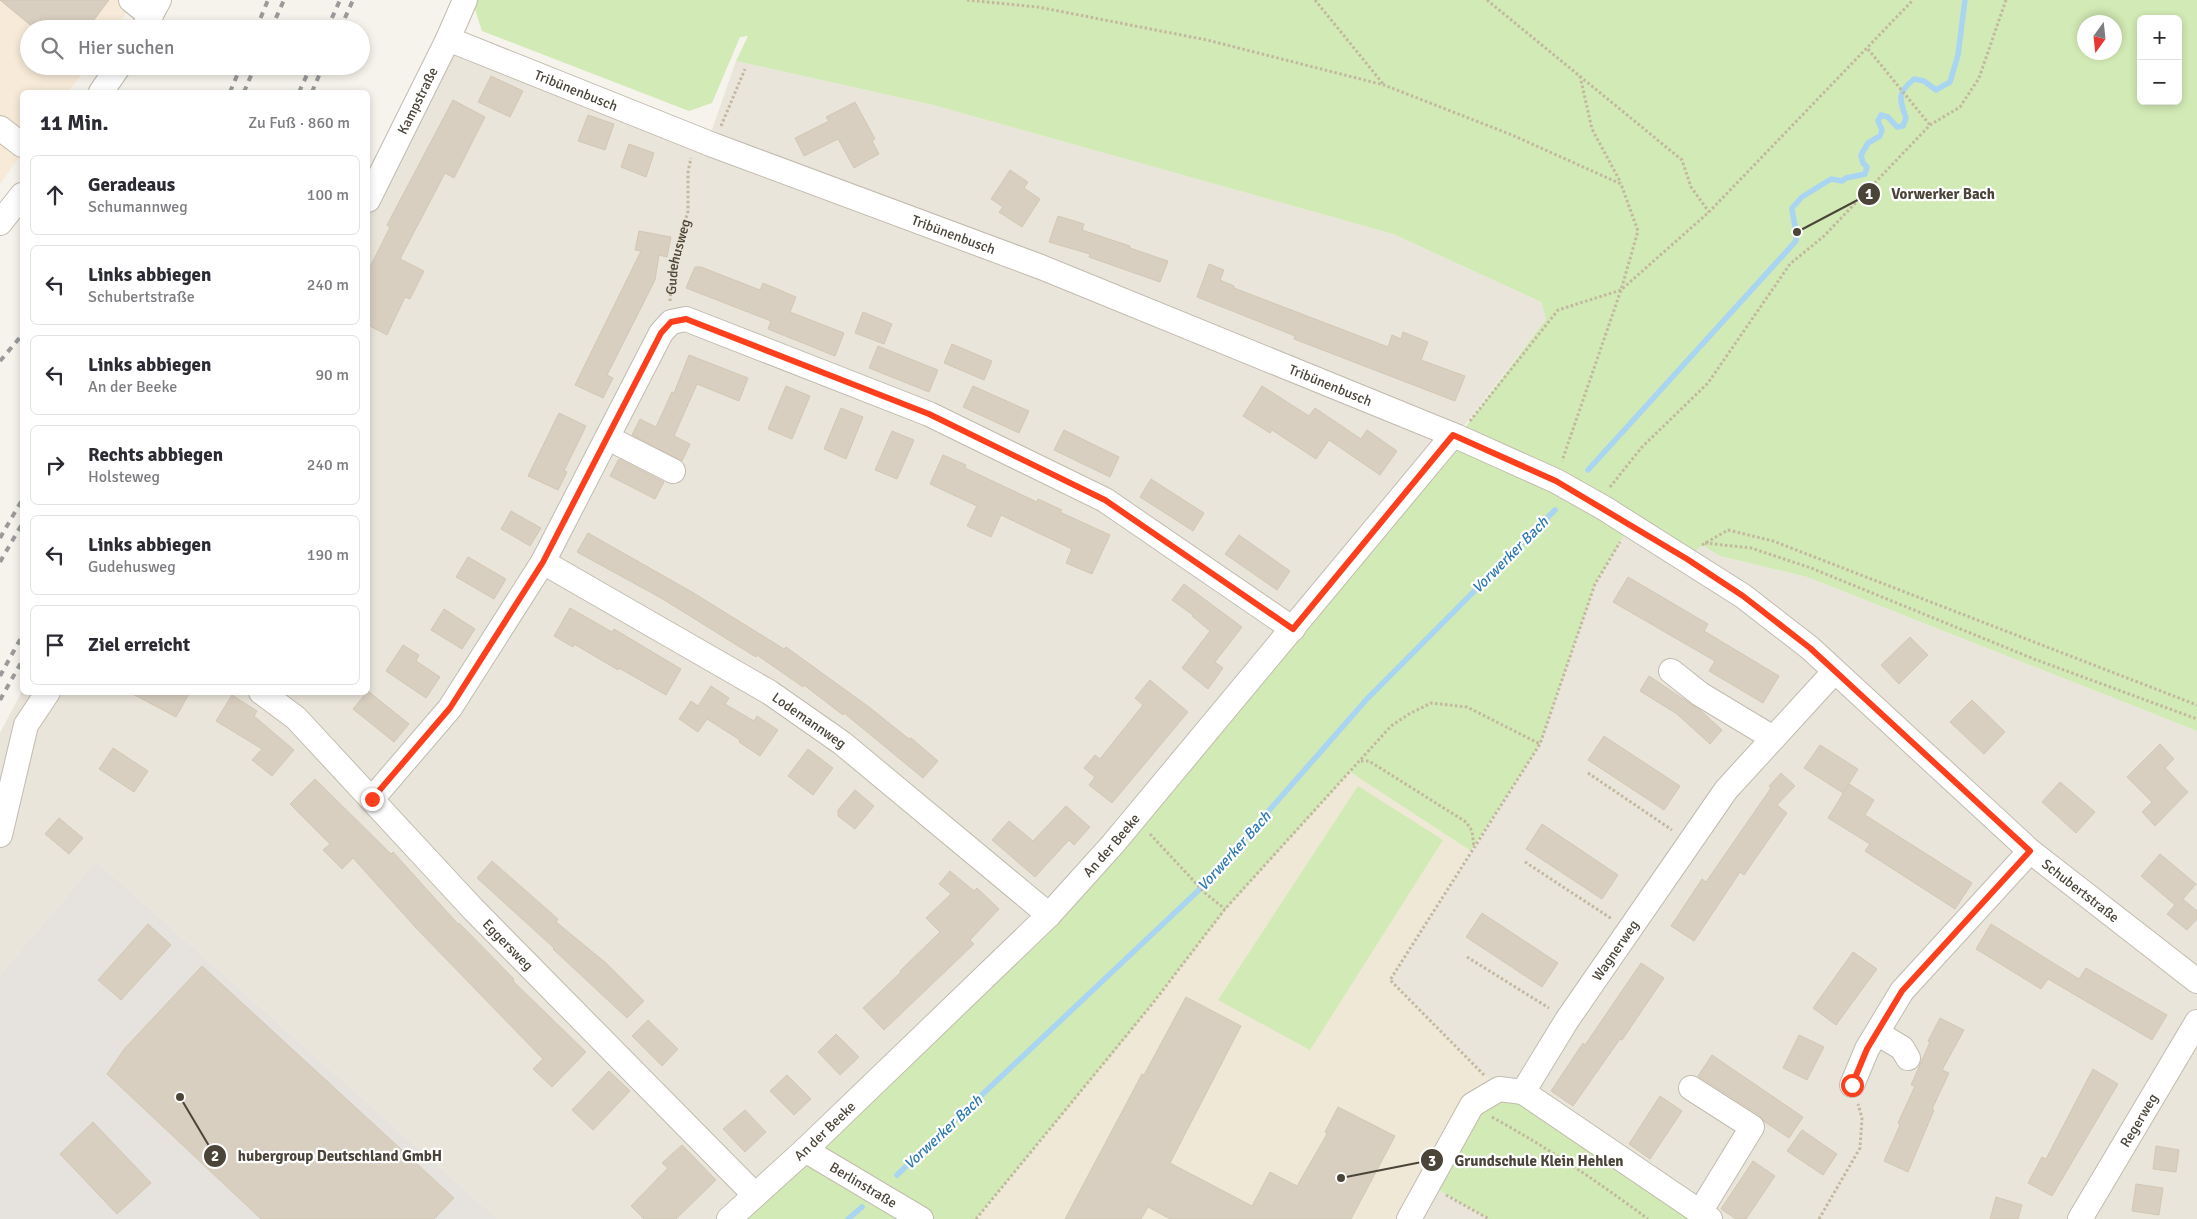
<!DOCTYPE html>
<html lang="de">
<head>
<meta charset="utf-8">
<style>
  body { margin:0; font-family:Signika,sans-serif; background:#f7f7f7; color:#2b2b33 }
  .controls { position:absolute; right:15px; top:15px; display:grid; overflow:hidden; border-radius:8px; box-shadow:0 2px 8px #0003 }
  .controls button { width:45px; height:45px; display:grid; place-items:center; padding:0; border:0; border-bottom:1px solid #e1e1e2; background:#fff; color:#2b2b33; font:25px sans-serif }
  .compass { position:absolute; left:2077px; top:15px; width:45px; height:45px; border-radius:50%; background:#fff; box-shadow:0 2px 8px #0003; rotate:195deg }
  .stop { position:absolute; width:15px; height:15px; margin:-11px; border:4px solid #fc3f1d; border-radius:50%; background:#fff }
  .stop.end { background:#fc3f1d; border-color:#fff; box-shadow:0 1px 5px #0008 }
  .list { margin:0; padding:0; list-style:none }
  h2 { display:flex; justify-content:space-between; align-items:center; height:65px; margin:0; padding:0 20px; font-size:21px }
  h2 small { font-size:16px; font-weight:400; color:#7c7c81 }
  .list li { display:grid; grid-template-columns:32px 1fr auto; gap:15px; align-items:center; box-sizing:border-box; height:80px; margin:0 10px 10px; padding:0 10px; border:1px solid #e1e1e2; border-radius:8px }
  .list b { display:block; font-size:19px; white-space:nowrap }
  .list p { margin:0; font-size:16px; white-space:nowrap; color:#7c7c81 }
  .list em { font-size:16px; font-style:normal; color:#7c7c81 }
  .icon { flex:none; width:28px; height:28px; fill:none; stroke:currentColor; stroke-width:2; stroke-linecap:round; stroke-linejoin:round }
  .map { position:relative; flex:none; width:2197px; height:1219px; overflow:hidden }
  .search { position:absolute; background:#fff; box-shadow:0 2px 8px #0003; left:20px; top:20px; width:350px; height:55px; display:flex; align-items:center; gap:12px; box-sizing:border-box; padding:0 18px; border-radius:28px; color:#7c7c81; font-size:19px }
  .panel { position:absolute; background:#fff; box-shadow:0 2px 8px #0003; left:20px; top:90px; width:350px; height:605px; border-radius:8px }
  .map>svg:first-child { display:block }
</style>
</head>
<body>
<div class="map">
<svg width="2197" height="1219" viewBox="0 0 2197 1219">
  <rect width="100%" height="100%" fill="#f6f3ec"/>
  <g fill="#eae5da">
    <polygon points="444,33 709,138 736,61 933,105 1393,234 1541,302 1546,319 1318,617 1134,817 729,1219 498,1219 96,861 0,975 0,733 22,691 368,692 368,188"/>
    <polygon points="1630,525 1702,545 1720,556 1807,577 2197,731 2197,1219 1710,1219 1499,1089 1390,980 1540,744 1595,584"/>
    <polygon points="1428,1184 1489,1219 1409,1219"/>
  </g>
  <polygon fill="#f7ead8" points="0,0 133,0 117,29 29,29 29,66 88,66 68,92 22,92 22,154 0,184"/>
  <polygon fill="#e6e2dd" points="96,861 498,1219 0,1219 0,975"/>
  <polygon fill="#efe8d6" points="1350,772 1471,851 1390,980 1499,1089 1409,1219 977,1219 1153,1003 1225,909"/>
  <g fill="#d2eab5" fill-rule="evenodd">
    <path d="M 472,0 L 2197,0 L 2197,731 L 1807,577 L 1720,556 L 1702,545 L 1687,559 L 1630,525 L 1595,584 L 1540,744 L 1471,851 L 1350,772 L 1357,764 L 1225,910 L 1135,1026 L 976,1219 L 729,1219 L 1134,817 L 1318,617 L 1458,437 L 1546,319 L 1541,302 L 1393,234 L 933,105 L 736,61 L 748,36 L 740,37 L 712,103 L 689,111 L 482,31 ZM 2141,19 L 2178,19 L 2178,101 L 2141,101 ZM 2084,22 L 2114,22 L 2114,52 L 2084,52 Z"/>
    <polygon points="1358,786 1443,840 1310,1050 1218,1000"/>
    <polygon points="1499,1089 1710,1219 1489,1219 1428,1184"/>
  </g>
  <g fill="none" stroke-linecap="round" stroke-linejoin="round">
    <g stroke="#a9d4f2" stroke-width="5.5">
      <path d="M 1588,470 L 1796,241 C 1797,230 1793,219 1792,208 L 1802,197 L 1831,179 L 1842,181 L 1846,178 L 1865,174 L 1867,167 L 1863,163 L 1861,155 L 1868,143 L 1880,136 L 1882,130 L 1878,121 L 1881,115 L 1888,117 L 1897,127 L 1903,126 L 1906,118 C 1899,98 1897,93 1914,79 L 1924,81 L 1936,90 L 1950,82 L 1958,55 L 1965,0"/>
      <polyline points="897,1175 1200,889 1367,699 1555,510"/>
      <polyline points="848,1219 862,1207"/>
    </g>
  </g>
  <g fill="#d8cfc1" stroke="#d3c7b4">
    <polygon points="0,0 109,0 87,29 35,29"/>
    <polygon points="491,76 523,91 510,117 478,102"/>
    <polygon points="453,100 485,117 454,178 445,173 400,259 424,271 410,299 405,297 387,335 368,325 368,271 390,227 387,225"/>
    <polygon points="855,102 875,139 872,141 879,154 854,168 838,139 804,156 795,138 829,121 826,117"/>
    <polygon points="588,115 614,124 605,150 578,141"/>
    <polygon points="629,144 654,153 646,177 621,167"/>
    <polygon points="1010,170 1028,182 1024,188 1040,199 1022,227 999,212 1003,207 991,199"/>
    <polygon points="1058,216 1084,224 1082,230 1130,246 1130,248 1168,261 1160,282 1089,257 1090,254 1049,242"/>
    <polygon points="639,231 671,237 667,257 659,255 655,280 607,375 613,378 603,398 575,385 641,251 635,250"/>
    <polygon points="1209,264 1224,270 1220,280 1234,286 1234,288 1388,347 1392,335 1401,339 1403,332 1428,342 1421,360 1465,376 1455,401 1294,339 1295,336 1197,297"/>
    <polygon points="695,267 701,267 760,290 763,283 796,297 790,312 844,333 835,356 768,329 771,321 686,288"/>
    <polygon points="863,312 892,324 884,344 855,333"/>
    <polygon points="952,344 992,361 984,380 944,363"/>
    <polygon points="878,346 938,370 929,392 869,368"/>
    <polygon points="689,355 748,378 739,401 697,384 674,436 690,444 682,461 632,435 640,419 656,427 672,392 674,393"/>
    <polygon points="786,386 810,396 792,439 768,429"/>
    <polygon points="973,386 1029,411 1019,433 963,407"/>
    <polygon points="1262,386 1309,416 1315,408 1361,439 1367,430 1397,451 1380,475 1329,440 1316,459 1272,430 1270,433 1243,416"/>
    <polygon points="841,408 863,417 846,459 824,449"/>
    <polygon points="559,413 586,426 564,471 567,472 558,490 528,476"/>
    <polygon points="1064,430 1119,457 1110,477 1054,450"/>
    <polygon points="892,431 914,440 897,479 875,470"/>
    <polygon points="943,455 966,465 965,468 1037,502 1038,499 1062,510 1060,512 1110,535 1092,574 1066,563 1072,549 1001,515 991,537 967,526 977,506 930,484"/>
    <polygon points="619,459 664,482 655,499 610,476"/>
    <polygon points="1151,479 1204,513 1193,531 1140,497"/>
    <polygon points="511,511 541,528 530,546 501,529"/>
    <polygon points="588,533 692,592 784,649 786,647 869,707 909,739 911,738 938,761 923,778 844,713 843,715 804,685 803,687 757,655 756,657 661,598 577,552"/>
    <polygon points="1239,535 1290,571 1277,590 1225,554"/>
    <polygon points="468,557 506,579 494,599 456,577"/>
    <polygon points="1628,577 1708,624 1704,631 1779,676 1763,703 1709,671 1715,661 1613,602"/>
    <polygon points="1184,584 1242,627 1215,662 1223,668 1208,689 1182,668 1210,631 1192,616 1193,615 1172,600"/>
    <polygon points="570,608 612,632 614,629 681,669 666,695 619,668 618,670 574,644 573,647 554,636"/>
    <polygon points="444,609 475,629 462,649 431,630"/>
    <polygon points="1910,637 1928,655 1899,684 1881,665"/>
    <polygon points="403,645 419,655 416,661 440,677 426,698 386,671"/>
    <polygon points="1649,676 1700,710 1722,730 1710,744 1677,714 1640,691"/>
    <polygon points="1150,680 1188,712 1112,803 1089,785 1095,777 1084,768 1095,755 1100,759 1143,705 1135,698"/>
    <polygon points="711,686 729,698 725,704 754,721 757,716 778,730 760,756 739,742 740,740 707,719 698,732 679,719 691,701 698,706"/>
    <polygon points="368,691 409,724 394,742 353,709"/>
    <polygon points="129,692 190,692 176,717"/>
    <polygon points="232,695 257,711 254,716 294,750 272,776 252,760 262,749 216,721"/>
    <polygon points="1972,700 2005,732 1984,754 1950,722"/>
    <polygon points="1604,736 1680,786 1664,810 1588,760"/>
    <polygon points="2160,744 2174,759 2165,768 2188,792 2155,826 2142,812 2152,802 2127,777"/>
    <polygon points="1820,745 1858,769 1843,793 1804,768"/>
    <polygon points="113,748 148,771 134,792 99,769"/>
    <polygon points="808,749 833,768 813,795 788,776"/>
    <polygon points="1781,773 1795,786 1777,805 1787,813 1744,875 1740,872 1694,941 1671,926 1702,879 1706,882 1771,788 1769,786"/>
    <polygon points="315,779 391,854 393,852 458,924 459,923 514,979 513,981 586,1052 552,1087 533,1069 543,1059 417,929 353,858 342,869 323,850 330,844 290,804"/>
    <polygon points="2060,782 2095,812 2076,833 2042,802"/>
    <polygon points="1849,784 1874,800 1865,815 1972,883 1955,909 1865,851 1870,844 1828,818"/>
    <polygon points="855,790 874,806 855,829 838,816 838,810"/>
    <polygon points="1066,806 1090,827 1074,845 1069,840 1035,877 992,840 1009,821 1033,841"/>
    <polygon points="59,818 83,838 69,854 45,834"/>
    <polygon points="1542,824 1618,875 1602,899 1526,849"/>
    <polygon points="2160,854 2196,884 2183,899 2197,911 2197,919 2187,930 2167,914 2175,905 2141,876"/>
    <polygon points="492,861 558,919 556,922 606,963 644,1001 627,1018 553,949 554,948 477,878"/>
    <polygon points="950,871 974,891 977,888 999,909 970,940 974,944 884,1030 863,1008 901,972 900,971 940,932 926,918 951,894 939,884"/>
    <polygon points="1482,913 1558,963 1542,987 1466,937"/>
    <polygon points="148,924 171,945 121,1000 98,980"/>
    <polygon points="1991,924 2079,979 2086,968 2167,1015 2152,1040 2048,979 2041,989 1976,949"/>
    <polygon points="1853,952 1877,969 1836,1025 1813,1008"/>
    <polygon points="1641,963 1664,978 1622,1040 1620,1039 1573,1106 1551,1091 1583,1043 1585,1045"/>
    <polygon points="202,966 454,1198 434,1219 261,1219 107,1074 125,1048"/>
    <polygon points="1186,997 1241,1026 1170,1163 1252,1206 1270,1172 1297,1186 1327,1134 1325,1132 1338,1107 1395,1136 1351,1219 1170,1219 1148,1207 1141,1219 1065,1219 1142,1074 1144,1075"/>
    <polygon points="1940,1018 1964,1030 1942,1070 1949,1073 1932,1109 1934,1110 1908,1172 1884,1161 1900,1125 1898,1123 1915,1086 1911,1085 1930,1042 1928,1041"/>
    <polygon points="648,1020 678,1049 662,1066 632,1036"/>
    <polygon points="836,1034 859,1057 840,1075 818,1052"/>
    <polygon points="1799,1035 1824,1047 1807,1080 1783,1068"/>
    <polygon points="1712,1055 1803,1117 1789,1138 1765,1122 1759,1115 1698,1076"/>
    <polygon points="2093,1069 2118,1084 2052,1196 2028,1183 2042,1157 2046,1159"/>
    <polygon points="609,1071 630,1091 593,1130 572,1110"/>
    <polygon points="787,1075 811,1099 794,1115 770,1091"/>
    <polygon points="1660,1096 1682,1111 1650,1159 1629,1144"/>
    <polygon points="745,1110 766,1132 745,1152 723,1129"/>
    <polygon points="93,1122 151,1183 117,1214 60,1154"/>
    <polygon points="1802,1130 1837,1154 1823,1175 1787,1151"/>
    <polygon points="682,1145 716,1180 676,1219 644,1219 631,1206 668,1168 662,1163"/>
    <polygon points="2156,1146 2179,1150 2176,1172 2153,1169"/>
    <polygon points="1753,1161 1775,1176 1746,1219 1736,1219 1721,1209"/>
    <polygon points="2136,1184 2163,1188 2159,1215 2132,1211"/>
    <polygon points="1996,1197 2022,1205 2018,1219 1990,1219"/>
  </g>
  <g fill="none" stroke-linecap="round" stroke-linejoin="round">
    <g stroke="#c2bbae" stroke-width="26">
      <g id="minor">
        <polyline points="131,0 151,16"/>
        <polyline points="143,29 159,0"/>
        <path id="s2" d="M 448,39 L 713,145 L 1041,267 L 1458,437 L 1556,481 L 1604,508 L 1743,596 L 1810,648 L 2030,851 L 2197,981"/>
        <polyline points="101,92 119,66"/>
        <polyline points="0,128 22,145"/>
        <path id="s3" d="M 368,200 L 448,39 L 465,0"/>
        <polyline points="0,223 22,195"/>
        <polyline points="608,438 673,471"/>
        <path id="s4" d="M 543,562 L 769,692 L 842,743 L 1049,915"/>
        <polyline points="1671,671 1700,694 1773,738"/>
        <path id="s5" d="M 261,692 L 296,718 L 473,909 L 755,1195"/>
        <polyline points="372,799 450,708 543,562 661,333 671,322 686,319 929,414 1105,500 1293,629"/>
        <polyline points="0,835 26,725 48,692"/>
        <polyline points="1877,1033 1902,1048 1908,1058"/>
        <polyline points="1852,1085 1867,1049 1902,991 2030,851"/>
        <polyline points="1691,1088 1752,1127 1700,1212"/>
        <polyline points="1523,1092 1710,1219"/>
        <path id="s6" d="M 805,1150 L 921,1219"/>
        <path id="s7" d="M 729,1219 L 805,1150 L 1049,915 L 1113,844 L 1453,435"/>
        <path id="s8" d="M 1409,1219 L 1472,1105 L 1499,1089 L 1523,1092 L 1567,1020 L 1726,790 L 1834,672"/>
        <path id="s9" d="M 2080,1219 L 2197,1022"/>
      </g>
    </g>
    <g stroke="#c4b79f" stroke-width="3" stroke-dasharray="2.5 2.5" stroke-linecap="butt">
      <polyline points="967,0 1038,7 1207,40 1384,85 1512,135 1621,184 1638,231 1621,290 1562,461"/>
      <polyline points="1315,0 1384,85"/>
      <polyline points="1487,0 1682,160 1691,187 1709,212"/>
      <polyline points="1868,49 1930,125"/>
      <polyline points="1580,76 1592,129 1621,183"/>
      <polyline points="721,126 745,69"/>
      <path id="s1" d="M 670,301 L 673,265 L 688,211 L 688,172 L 691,158"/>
      <polyline points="1470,421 1558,310 1621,290 1709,212 1913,0"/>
      <polyline points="1610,487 1642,447 1708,383 1790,264 1824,236 1930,125 1960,107 1979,78 2006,0"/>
      <polyline points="1705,543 1751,548 1811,568 2034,659 2197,719"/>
      <polyline points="1702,545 1728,530 1773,541 2197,705"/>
      <polyline points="1361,761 1369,761 1466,822 1472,831 1474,847"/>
      <polyline points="1588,773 1672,830"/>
      <polyline points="1150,834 1205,893 1225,909"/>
      <polyline points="1525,862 1612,919"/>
      <polyline points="1467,957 1549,1008"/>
      <polyline points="1484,1075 1390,980 1540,744 1595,584 1620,542"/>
      <path d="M 1492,1117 C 1548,1148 1597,1181 1648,1219"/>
      <polyline points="1446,1195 1489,1219"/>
      <polyline points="976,1219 1153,1003 1225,909 1391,726 1409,714 1431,703 1467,707 1540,744"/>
      <polyline points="1819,1219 1860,1148 1862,1118 1858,1104"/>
    </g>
    <use href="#minor" stroke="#fff" stroke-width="24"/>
    <g stroke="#9a9a9a" stroke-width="4" stroke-dasharray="6 6" stroke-linecap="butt">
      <polyline points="256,29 268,0"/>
      <polyline points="271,29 284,0"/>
      <polyline points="327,29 340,0"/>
      <polyline points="340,29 353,0"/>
      <polyline points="230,92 241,66"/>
      <polyline points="244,92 255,66"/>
      <polyline points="299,92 311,66"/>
      <polyline points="312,92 323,66"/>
      <polyline points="0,361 22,335"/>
      <polyline points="0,538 22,500"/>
      <polyline points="0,562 22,524"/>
      <polyline points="0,676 22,636"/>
      <polyline points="0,700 22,661"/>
    </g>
  </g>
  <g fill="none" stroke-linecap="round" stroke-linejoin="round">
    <polyline stroke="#fc3f1d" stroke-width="6" points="372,799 450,708 543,562 661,333 671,322 686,319 929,414 1105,500 1293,629 1453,435 1556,481 1687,559 1743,596 1810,648 2030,851 1902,991 1867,1049 1852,1085"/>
  </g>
  <g text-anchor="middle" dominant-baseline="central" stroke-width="4.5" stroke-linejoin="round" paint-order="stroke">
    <g font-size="14" fill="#4b4439" stroke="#fff">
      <text stroke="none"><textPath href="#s2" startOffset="138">Tribünenbusch</textPath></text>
      <text stroke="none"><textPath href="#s3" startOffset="111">Kampstraße</textPath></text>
      <text stroke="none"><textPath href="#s2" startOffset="542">Tribünenbusch</textPath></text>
      <text stroke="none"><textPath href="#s1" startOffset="45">Gudehusweg</textPath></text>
      <text stroke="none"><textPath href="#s2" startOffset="948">Tribünenbusch</textPath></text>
      <text stroke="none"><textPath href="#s4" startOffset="310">Lodemannweg</textPath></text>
      <text stroke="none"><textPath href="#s7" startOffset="535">An der Beeke</textPath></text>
      <text stroke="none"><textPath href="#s2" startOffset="1861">Schubertstraße</textPath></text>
      <text stroke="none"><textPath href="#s5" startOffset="354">Eggersweg</textPath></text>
      <text stroke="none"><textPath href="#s8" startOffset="355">Wagnerweg</textPath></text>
      <text stroke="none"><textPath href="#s9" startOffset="115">Regerweg</textPath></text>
      <text stroke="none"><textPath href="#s7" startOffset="130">An der Beeke</textPath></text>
      <text stroke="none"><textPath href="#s6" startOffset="68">Berlinstraße</textPath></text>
    </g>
    <g font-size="15" font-style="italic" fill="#2e7ab2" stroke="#fff">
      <text transform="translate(1510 555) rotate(-45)">Vorwerker Bach</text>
      <text transform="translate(1234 851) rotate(-48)">Vorwerker Bach</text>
      <text transform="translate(943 1132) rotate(-43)">Vorwerker Bach</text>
    </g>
  </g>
  <path fill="none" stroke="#4b4439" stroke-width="2" d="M1797 232L1869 194M180 1097L215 1156M1341 1178L1432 1160"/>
  <g fill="#4b4439" stroke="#fff" stroke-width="2">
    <circle cx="1797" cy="232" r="5"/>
    <circle cx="180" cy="1097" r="5"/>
    <circle cx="1341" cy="1178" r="5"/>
    <circle cx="1869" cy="194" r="12"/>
    <circle cx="215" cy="1156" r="12"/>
    <circle cx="1432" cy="1160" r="12"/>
  </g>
  <g font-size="15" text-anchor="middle" font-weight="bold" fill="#fff">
    <text x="1869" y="199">1</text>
    <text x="215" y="1161">2</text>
    <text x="1432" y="1166">3</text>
  </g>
  <g font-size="15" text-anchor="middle" font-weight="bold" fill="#4b4439" stroke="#fff" stroke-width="4.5" stroke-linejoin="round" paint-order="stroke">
    <text x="1943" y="199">Vorwerker Bach</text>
    <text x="340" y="1161">hubergroup Deutschland GmbH</text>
    <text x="1539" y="1166">Grundschule Klein Hehlen</text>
  </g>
</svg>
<div class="controls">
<button>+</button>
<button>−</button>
</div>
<svg class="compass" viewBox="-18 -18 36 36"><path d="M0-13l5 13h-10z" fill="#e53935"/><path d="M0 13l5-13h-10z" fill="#7c7c81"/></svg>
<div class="stop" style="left:1852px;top:1085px"></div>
<div class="stop end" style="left:372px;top:799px"></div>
<div class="search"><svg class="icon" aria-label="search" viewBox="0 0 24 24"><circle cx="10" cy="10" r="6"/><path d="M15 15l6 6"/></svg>Hier suchen</div>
<section class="panel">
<h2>11 Min.<small>Zu Fuß · 860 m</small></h2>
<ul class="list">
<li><svg class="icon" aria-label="ahead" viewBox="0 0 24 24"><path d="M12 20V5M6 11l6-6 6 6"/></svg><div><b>Geradeaus</b><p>Schumannweg</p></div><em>100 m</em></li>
<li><svg class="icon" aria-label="left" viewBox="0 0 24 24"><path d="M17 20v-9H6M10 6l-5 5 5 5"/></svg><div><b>Links abbiegen</b><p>Schubertstraße</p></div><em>240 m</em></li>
<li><svg class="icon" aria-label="left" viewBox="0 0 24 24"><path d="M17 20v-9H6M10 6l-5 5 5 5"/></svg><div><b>Links abbiegen</b><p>An der Beeke</p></div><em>90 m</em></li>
<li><svg class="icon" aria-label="right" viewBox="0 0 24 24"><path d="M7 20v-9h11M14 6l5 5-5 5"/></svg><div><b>Rechts abbiegen</b><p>Holsteweg</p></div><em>240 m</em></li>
<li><svg class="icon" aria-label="left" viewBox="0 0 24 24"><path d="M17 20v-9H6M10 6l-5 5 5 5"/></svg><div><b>Links abbiegen</b><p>Gudehusweg</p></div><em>190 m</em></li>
<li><svg class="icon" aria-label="arrive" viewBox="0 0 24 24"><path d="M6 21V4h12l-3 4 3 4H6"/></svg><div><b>Ziel erreicht</b></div></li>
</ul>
</section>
</div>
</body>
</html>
